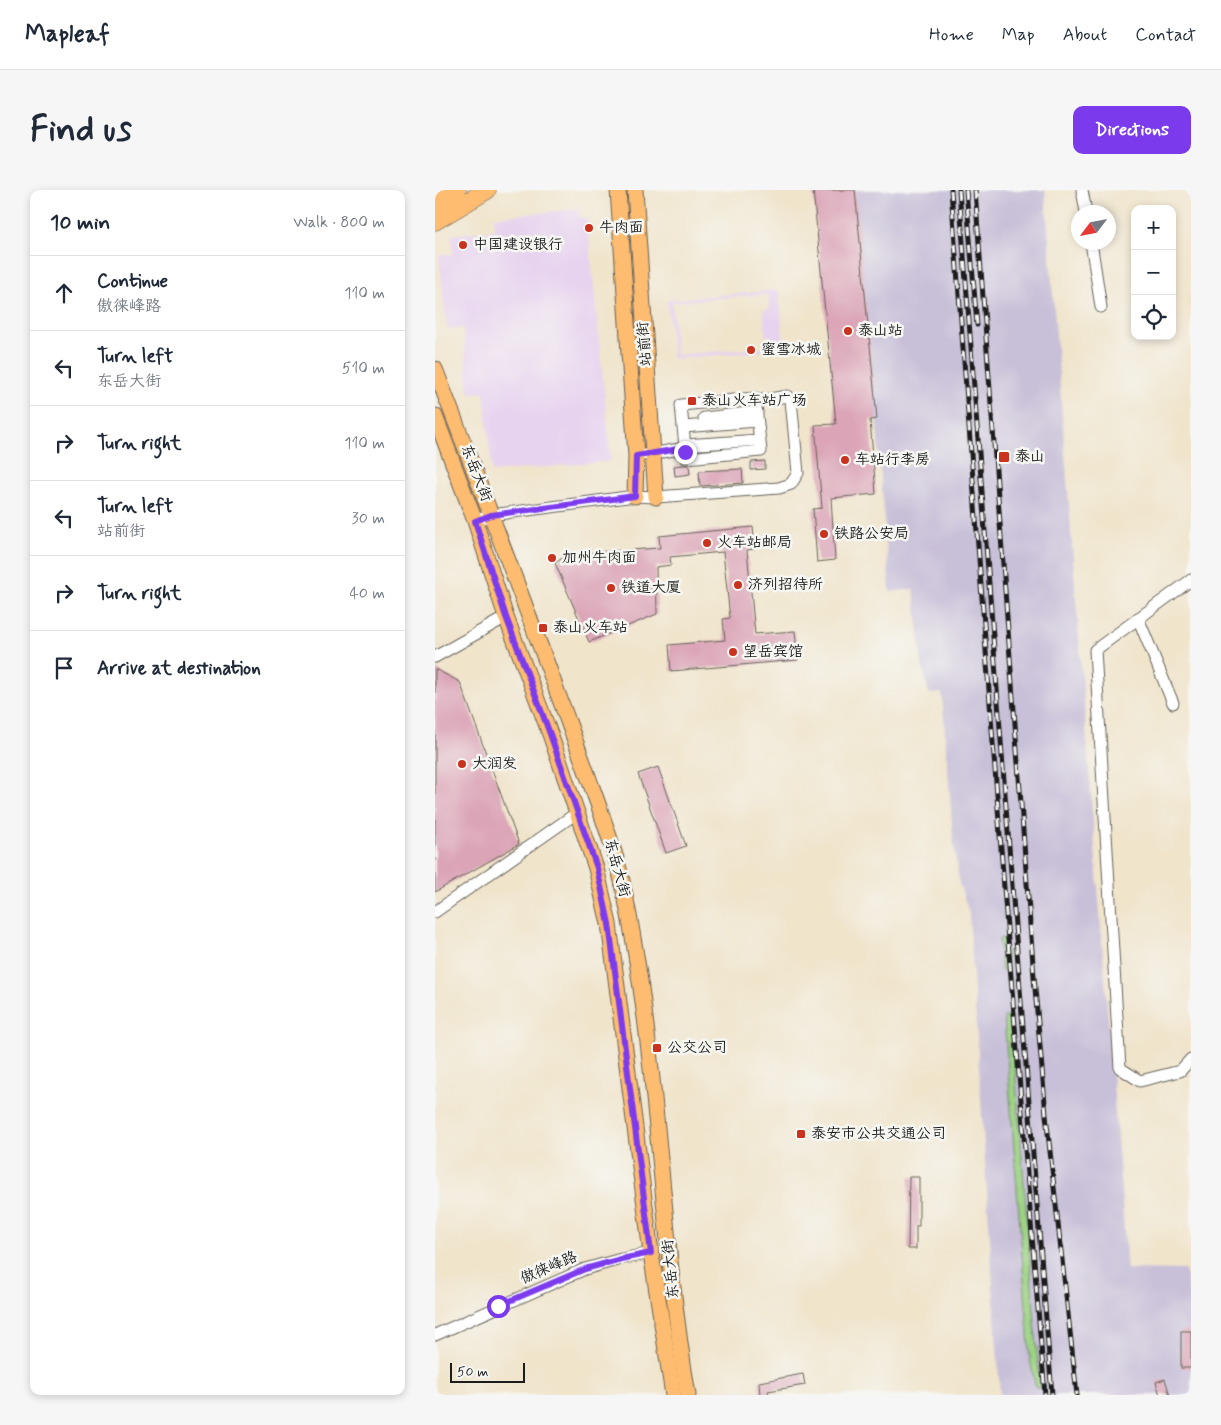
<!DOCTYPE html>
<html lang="en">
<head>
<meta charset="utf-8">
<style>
  body { margin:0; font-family:Mynerve,"LXGW WenKai TC",sans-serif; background:#f6f6f7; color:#1f2937 }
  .controls { position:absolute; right:15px; top:15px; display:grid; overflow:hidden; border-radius:10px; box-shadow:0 2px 8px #0003 }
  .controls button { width:45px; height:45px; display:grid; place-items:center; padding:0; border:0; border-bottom:1px solid #e0e1e3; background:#fff; color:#1f2937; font:25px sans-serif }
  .compass { position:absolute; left:636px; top:15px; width:45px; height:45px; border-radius:50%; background:#fff; box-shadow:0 2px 8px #0003; rotate:238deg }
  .scale { position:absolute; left:15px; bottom:12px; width:75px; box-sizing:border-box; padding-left:5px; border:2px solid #1c1c1c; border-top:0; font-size:14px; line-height:18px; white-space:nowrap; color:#1c1c1c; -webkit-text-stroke:4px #f6f6f2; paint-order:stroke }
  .stop { position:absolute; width:15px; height:15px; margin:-11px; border:4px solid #7c3aed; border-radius:50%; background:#fff }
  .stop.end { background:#7c3aed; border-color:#fff; box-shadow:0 1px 5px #0008 }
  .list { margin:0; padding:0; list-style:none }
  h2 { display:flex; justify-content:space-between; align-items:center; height:65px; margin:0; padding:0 20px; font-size:21px }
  h2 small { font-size:16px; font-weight:400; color:#747a83 }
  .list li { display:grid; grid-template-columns:32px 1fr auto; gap:15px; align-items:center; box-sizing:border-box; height:75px; padding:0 20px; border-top:1px solid #e0e1e3 }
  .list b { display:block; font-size:19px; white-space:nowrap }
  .list p { margin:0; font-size:16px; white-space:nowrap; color:#747a83 }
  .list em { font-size:16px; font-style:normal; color:#747a83 }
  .icon { flex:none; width:28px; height:28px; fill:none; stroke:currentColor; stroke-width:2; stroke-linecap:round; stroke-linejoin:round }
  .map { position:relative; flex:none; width:756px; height:1205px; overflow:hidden; border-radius:10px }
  header { display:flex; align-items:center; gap:30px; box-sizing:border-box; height:70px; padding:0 25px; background:#fff; border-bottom:1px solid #e0e1e3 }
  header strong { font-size:24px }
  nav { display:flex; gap:28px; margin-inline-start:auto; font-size:18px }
  .intro { display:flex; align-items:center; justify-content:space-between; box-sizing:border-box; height:120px; padding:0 30px }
  h1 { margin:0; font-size:35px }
  .button { padding:12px 22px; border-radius:10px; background:#7c3aed; color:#fff; font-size:18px; font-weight:700 }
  main { display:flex; gap:30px; padding:0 30px }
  aside { flex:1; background:#fff; border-radius:10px; box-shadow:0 2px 8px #0003 }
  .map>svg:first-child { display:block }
</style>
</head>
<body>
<header>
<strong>Mapleaf</strong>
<nav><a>Home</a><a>Map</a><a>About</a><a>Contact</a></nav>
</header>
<div class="intro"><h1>Find us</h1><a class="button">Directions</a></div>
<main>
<aside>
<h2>10 min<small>Walk · 800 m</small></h2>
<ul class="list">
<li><svg class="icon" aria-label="ahead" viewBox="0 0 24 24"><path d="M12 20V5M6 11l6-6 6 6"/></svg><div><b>Continue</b><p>傲徕峰路</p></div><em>110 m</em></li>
<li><svg class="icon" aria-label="left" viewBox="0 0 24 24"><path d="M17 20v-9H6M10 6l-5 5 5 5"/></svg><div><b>Turn left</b><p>东岳大街</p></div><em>510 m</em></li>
<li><svg class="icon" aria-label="right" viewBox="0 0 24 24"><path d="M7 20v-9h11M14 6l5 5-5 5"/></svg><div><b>Turn right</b></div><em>110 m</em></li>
<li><svg class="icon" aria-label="left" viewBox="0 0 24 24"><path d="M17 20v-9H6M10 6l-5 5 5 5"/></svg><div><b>Turn left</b><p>站前街</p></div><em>30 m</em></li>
<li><svg class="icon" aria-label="right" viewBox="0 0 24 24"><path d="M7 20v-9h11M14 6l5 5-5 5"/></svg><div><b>Turn right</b></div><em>40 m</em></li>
<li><svg class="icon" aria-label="arrive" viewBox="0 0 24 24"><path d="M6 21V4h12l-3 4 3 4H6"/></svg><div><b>Arrive at destination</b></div></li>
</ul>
</aside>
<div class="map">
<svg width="756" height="1205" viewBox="0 0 756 1205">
  <rect width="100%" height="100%" fill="#f6f6f2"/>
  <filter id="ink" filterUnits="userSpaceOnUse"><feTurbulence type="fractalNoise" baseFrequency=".02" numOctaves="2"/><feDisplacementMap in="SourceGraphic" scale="10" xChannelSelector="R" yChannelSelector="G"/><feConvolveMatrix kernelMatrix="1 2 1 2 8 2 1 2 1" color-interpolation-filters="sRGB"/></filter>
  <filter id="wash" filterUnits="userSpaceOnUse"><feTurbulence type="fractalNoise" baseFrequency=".0096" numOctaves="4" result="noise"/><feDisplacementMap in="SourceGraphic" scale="20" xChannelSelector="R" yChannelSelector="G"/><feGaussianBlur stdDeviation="1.12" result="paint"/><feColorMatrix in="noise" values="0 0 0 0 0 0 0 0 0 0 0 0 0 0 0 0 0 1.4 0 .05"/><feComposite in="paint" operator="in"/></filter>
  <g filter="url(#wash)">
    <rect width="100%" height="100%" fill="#f0e4cb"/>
    <g fill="#e7d2ef" fill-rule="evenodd">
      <polygon points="144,19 145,28 152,27 176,271 57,282 49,202 34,203 28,138 12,139 4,65 18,64 16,45 60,40 59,27"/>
      <path d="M 344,100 L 349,159 L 238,169 L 232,110 ZM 333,104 L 335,119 L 328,120 L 331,146 L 337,146 L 338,157 L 241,165 L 237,112 Z"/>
    </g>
    <polygon fill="#c8bfd8" points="420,0 610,0 692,1079 750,1080 756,1110 756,1205 565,1205 534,723 524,693 518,647 507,503 494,504 487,474 479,399 455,402 438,186"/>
    <g fill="#9cd284" stroke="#5c7750">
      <polygon points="570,748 573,781 567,781 564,749"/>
      <polygon points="576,826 605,1198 601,1198 595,1170 569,827"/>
    </g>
    <g id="blocks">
      <g fill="#dba4b7">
        <polygon points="378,0 420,0 442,229 435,230 441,304 396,308 400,370 382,372 378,319 387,318 380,235 401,234"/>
        <polygon points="330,271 330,279 316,280 316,272"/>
        <polygon points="248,275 254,275 255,284 240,286 239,276"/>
        <polygon points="307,279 308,293 265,296 264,281"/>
        <polygon points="318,337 320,359 312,360 320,444 360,441 363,470 236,481 234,455 290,450 288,429 295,428 288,362 235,367 236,375 221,377 222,424 154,452 120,373 134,364 225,358 224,346"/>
        <polygon points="0,479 25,492 84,654 0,702"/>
        <polygon points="223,577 251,656 231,663 203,584"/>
        <polygon points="474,987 484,987 484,1036 481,1036 481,1059 473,1059"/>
        <rect x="746" y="1141" width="10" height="37"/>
        <polygon points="368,1184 370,1195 333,1201 334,1205 325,1205 324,1192"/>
        <polygon points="730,1189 735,1205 725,1205 721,1192"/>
      </g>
    </g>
  </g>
  <g filter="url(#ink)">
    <use href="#blocks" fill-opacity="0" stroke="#666259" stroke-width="1"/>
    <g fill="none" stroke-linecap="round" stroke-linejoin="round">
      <g stroke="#666259" stroke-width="13">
        <g id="minor">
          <polyline points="647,0 651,22"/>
          <polyline points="656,52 666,117"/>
          <polygon points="320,208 326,261 251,268 246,215"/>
          <polyline points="269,228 322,222"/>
          <polyline points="248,237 322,231"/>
          <polyline points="250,255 324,250"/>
          <polyline points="210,265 250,258"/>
          <polyline points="40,331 56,325 200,306 221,307 344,298 356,294 363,283 356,210 353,206 321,211"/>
          <polyline points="756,390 660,460 685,878 705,891 745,881 756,869"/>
          <polyline points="703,428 738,513"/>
          <polyline points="0,467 71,427"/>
          <polyline points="0,722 143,622"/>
          <polyline points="0,1145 150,1079 186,1069 216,1063"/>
        </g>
      </g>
      <g stroke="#666259" stroke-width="17">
        <g id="major">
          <polyline points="183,0 201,266 200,306"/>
          <polyline points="200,0 221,307"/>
          <path d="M 0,179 C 39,278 76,379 114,479 C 127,516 141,552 154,589 C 166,622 179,657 187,691 C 224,860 224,1035 253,1205"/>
          <polyline points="0,226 40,331 71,427 115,544 161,678 174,734 216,1063 238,1205"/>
        </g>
      </g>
      <g stroke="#666259" stroke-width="19">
        <g id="highway">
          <polyline points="0,13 22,0"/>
          <polyline points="0,31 52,0"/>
        </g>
      </g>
      <use href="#minor" stroke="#fff" stroke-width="11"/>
      <use href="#major" stroke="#fdbc6f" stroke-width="15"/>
      <use href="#highway" stroke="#fdbc6f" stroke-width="18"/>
      <g stroke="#1c1c1c" stroke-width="5">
        <g id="rail">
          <polyline points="516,0 573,750 610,1205"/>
          <polyline points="524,0 581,748 617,1205"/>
          <polyline points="531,0 542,135"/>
          <polyline points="540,0 599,787 611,925 642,1205"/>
        </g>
      </g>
      <use href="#rail" stroke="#f6f6f2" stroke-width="3" stroke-dasharray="9" stroke-linecap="butt"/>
    </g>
  </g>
  <g fill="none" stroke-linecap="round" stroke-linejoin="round" filter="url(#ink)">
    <polyline stroke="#7c3aed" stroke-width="6" points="63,1116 150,1079 186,1069 216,1063 174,734 162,678 115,544 71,427 40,331 56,325 200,306 201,266 250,258 250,262"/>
  </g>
  <g fill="#c8321e" stroke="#f6f6f2" stroke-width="2">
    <circle cx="154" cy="38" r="5"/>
    <circle cx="28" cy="55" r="5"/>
    <circle cx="413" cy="141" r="5"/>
    <circle cx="316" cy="160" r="5"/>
    <rect x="252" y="206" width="10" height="10" rx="2.5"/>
    <rect x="563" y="261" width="12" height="12" rx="2.5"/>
    <circle cx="410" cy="270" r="5"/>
    <circle cx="389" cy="344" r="5"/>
    <circle cx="272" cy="353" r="5"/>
    <circle cx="117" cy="368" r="5"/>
    <circle cx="303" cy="395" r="5"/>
    <circle cx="176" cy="398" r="5"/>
    <rect x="103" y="433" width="10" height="10" rx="2.5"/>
    <circle cx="298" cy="462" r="5"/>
    <circle cx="27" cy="574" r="5"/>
    <rect x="217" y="853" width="10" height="10" rx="2.5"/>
    <rect x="361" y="939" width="10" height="10" rx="2.5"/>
  </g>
  <g text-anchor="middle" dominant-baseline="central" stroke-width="5" stroke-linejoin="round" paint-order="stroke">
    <g font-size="15" fill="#1c1c1c" stroke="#f6f6f2" text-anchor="start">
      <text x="164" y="38">牛肉面</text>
      <text x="38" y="55">中国建设银行</text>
      <text x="423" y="141">泰山站</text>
      <text x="326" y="160">蜜雪冰城</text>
      <text x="267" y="211">泰山火车站广场</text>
      <text x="580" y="267">泰山</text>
      <text x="420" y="270">车站行李房</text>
      <text x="399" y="344">铁路公安局</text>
      <text x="282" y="353">火车站邮局</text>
      <text x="127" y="368">加州牛肉面</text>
      <text x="313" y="395">济列招待所</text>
      <text x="186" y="398">铁道大厦</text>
      <text x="118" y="438">泰山火车站</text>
      <text x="308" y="462">望岳宾馆</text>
      <text x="37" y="574">大润发</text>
      <text x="232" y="858">公交公司</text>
      <text x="376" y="944">泰安市公共交通公司</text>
    </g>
    <g font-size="15" fill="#1c1c1c" stroke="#f6f6f2">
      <text transform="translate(210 154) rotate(-95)">站前街</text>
      <text transform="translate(41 283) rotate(69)">东岳大街</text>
      <text transform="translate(182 678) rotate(75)">东岳大街</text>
      <text transform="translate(114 1078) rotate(-23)">傲徕峰路</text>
      <text transform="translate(236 1079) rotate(-96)">东岳大街</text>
    </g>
  </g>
</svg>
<div class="controls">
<button>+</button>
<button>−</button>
<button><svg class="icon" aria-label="locate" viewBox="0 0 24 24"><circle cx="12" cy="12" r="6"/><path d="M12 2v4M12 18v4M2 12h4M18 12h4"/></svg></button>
</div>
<svg class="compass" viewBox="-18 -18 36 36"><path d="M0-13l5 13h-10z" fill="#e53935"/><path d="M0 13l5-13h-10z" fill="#747a83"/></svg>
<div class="scale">50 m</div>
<div class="stop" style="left:63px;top:1116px"></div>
<div class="stop end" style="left:250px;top:262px"></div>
</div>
</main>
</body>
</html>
